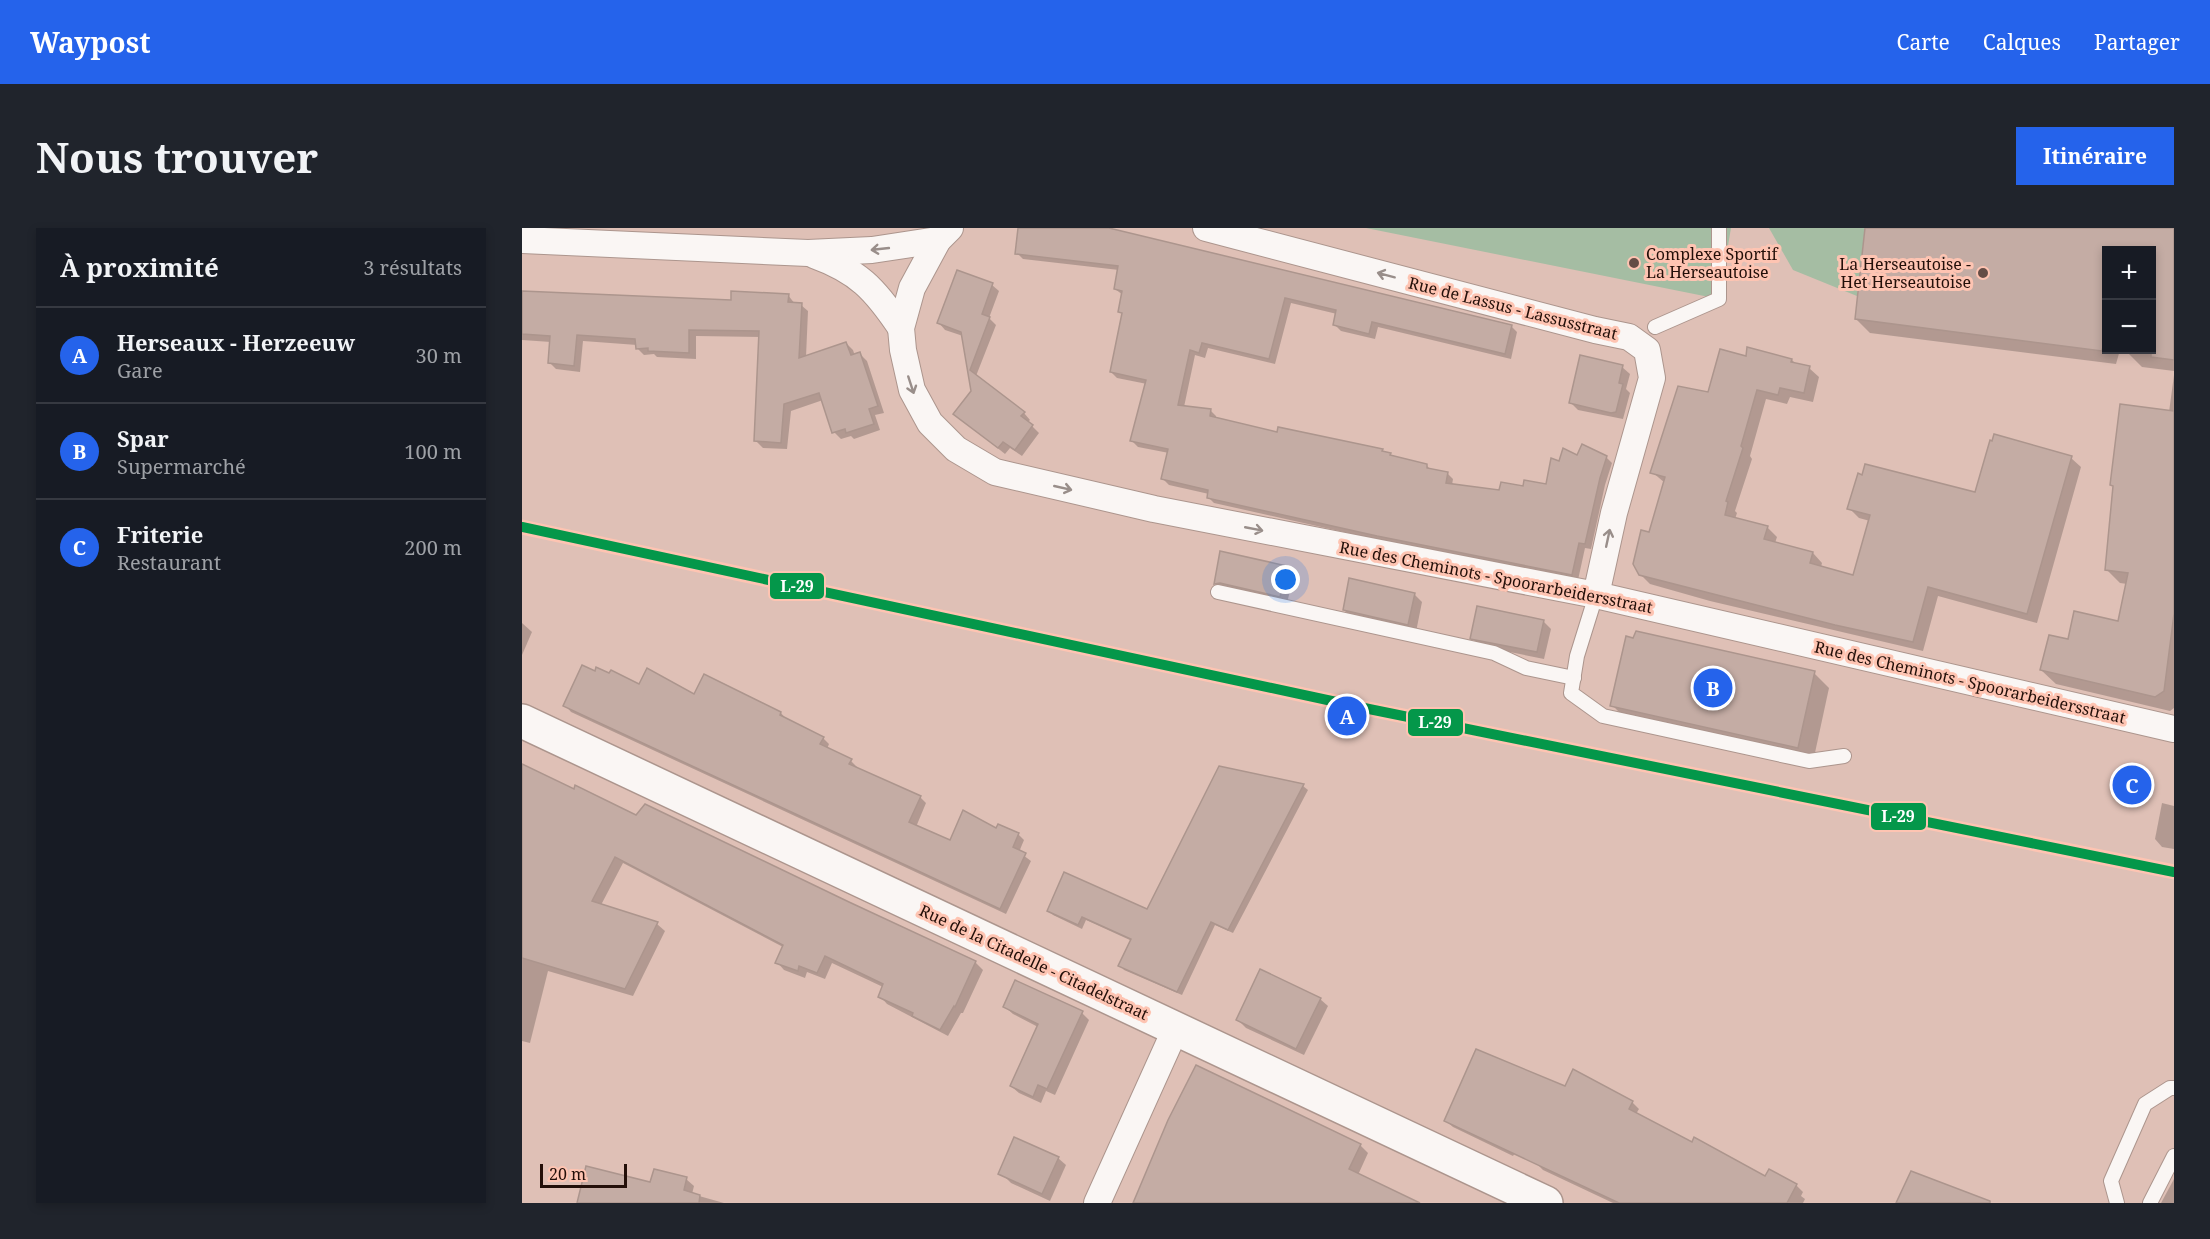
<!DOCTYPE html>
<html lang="fr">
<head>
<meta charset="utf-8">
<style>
  body { margin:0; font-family:"Noto Serif",serif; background:#20242c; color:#f1f3f6 }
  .controls { position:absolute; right:18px; top:18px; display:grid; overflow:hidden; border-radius:0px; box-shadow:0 3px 9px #0003 }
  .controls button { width:54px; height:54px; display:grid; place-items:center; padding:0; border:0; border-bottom:2px solid #363941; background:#171b24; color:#f1f3f6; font:30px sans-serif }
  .scale { position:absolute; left:18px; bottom:15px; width:87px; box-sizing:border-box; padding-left:6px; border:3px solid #230f09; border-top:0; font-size:16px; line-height:21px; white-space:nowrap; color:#230f09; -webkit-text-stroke:4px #fec4b2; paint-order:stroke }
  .you { position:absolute; left:764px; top:352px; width:21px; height:21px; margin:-15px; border:4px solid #fff; border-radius:50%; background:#1a73e8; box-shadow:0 0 0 9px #1a73e833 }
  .badge { display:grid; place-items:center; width:39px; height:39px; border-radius:50%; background:#2563eb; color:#fff; font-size:20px; font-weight:700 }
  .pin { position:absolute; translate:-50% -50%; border:3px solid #fff; box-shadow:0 2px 6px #0006 }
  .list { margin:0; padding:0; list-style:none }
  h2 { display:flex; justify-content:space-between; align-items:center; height:78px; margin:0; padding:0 24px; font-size:26px }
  h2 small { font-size:20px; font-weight:400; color:#9ea1a6 }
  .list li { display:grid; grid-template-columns:39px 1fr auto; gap:18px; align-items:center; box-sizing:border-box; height:96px; padding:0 24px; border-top:2px solid #363941 }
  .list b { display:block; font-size:22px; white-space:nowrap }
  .list p { margin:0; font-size:20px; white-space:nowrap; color:#9ea1a6 }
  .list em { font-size:20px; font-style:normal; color:#9ea1a6 }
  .map { position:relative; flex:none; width:1652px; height:975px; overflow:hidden; border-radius:0px }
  header { display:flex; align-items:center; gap:36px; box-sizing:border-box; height:84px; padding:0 30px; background:#2563eb; color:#fff }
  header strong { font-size:28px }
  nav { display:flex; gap:33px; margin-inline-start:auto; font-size:21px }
  .intro { display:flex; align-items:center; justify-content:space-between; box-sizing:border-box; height:144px; padding:0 36px }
  h1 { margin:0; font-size:42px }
  .button { padding:15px 27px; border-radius:0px; background:#2563eb; color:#fff; font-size:21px; font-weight:700 }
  main { display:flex; gap:36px; padding:0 36px }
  aside { flex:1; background:#171b24; border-radius:0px; box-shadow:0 3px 9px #0003 }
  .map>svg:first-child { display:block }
</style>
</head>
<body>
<header>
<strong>Waypost</strong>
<nav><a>Carte</a><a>Calques</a><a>Partager</a></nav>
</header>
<div class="intro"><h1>Nous trouver</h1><a class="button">Itinéraire</a></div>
<main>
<aside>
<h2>À proximité<small>3 résultats</small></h2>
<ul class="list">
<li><span class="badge">A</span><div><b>Herseaux - Herzeeuw</b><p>Gare</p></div><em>30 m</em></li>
<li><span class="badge">B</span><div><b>Spar</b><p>Supermarché</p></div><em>100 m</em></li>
<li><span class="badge">C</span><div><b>Friterie</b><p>Restaurant</p></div><em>200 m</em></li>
</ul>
</aside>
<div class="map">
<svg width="1652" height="975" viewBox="0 0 1652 975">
  <rect width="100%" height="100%" fill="#dfc0b6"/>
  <g fill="#a5bda3">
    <polygon points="844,0 1209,0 1197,71"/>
    <polygon points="1247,0 1343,0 1335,68 1271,42"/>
  </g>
  <g fill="#0003">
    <polygon points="497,0 582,0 989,98 995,104 989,131 856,99 853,111 819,103 813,97 815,86 769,75 753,136 686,120 683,130 673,127 662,179 688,182 694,188 694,191 756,205 860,222 871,230 905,238 910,243 925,245 931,251 930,257 978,264 1025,258 1037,235 1056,229 1084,229 1090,235 1083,257 1069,321 1063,320 1056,352 862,313 692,275 686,269 687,266 647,257 641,251 647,225 616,219 610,213 625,156 595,150 589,144 601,87 598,83 601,67 593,61 597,42 501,31 495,25"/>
    <polygon points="1344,0 1652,0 1652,143 1620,139 1606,125 1606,122 1630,122 1630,22 1584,22 1584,122 1598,122 1594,136 1348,105 1334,91"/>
    <polygon points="470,57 477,63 467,90 474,97 454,148 502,185 508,192 506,194 517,205 500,228 488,220 483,226 433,186 450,163 441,108 423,102 417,95"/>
    <polygon points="0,65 211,74 266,67 273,76 279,77 286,83 284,129 324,115 331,122 333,128 338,126 345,133 362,185 353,187 358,202 332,211 329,208 319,211 312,204 301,172 269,183 265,221 241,220 234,213 238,109 174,108 174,131 135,129 132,126 122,127 115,120 115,117 61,113 58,144 34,141 27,134 29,114 0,112"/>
    <polygon points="1225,130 1270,132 1275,137 1287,140 1297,149 1291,174 1268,169 1265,176 1244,171 1228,228 1230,231 1213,283 1215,285 1213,291 1245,299 1255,309 1253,315 1291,325 1300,335 1299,339 1333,349 1348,293 1337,290 1327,280 1454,266 1549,230 1559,239 1515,395 1416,368 1401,423 1188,373 1128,356 1118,346 1143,255 1130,244 1187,165"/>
    <polygon points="1100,139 1108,146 1104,161 1108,165 1101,191 1056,182 1048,174"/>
    <polygon points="1652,147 1652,480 1648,483 1534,456 1519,442 1547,413 1597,394 1605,356 1598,355 1584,341 1592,259 1590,257 1647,184"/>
    <polygon points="764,339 772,347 765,375 701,363 693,356"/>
    <polygon points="892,366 900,374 894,404 830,390 822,382"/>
    <polygon points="1021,393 1029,401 1022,431 958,418 950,410"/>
    <polygon points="0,395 10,404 0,427"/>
    <polygon points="1112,412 1292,445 1307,460 1291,534 1105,492 1090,477"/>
    <polygon points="74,445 118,458 259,485 265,492 301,510 307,516 305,521 329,533 335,539 335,541 398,569 404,575 394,599 429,614 475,602 496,606 502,612 497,624 509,633 484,686 49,484 43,477"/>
    <polygon points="698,540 781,558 786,562 711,705 693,697 660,767 602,742 598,737 610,713 564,692 560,701 531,687 527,682 625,683"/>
    <polygon points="0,553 52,563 453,734 461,742 441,785 439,785 426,808 365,776 358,768 361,759 310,735 303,751 285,744 283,750 262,742 255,734 261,719 101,635 79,677 135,696 143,703 111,768 26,743 8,815 0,813"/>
    <polygon points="1640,575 1652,578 1652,621 1640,619 1633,611"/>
    <polygon points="798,771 806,778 782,827 724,800 716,792"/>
    <polygon points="483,779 560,785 567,792 533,867 524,863 519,875 497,865 489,858 516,799 491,786"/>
    <polygon points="675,839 838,917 846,925 836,947 889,975 612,975"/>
    <polygon points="1044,860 1110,874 1117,881 1114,886 1170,916 1243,950 1274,957 1281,964 1279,968 1283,971 1281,975 1091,975 1021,942 1014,935 1018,887 991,928 931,899 923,892"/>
    <polygon points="536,930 544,937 528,973 489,955 481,947"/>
    <polygon points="164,951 172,958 170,966 202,975 56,975 129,956"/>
    <polygon points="1652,951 1652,975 1639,975"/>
  </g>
  <g fill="#c4aca4" stroke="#ac958d" stroke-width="1.5">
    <polygon points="496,0 587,0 990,97 983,126 850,94 847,106 811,97 814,82 763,70 747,131 680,115 677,125 668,122 656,177 689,181 688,188 755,204 756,199 861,221 860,223 869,225 868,227 905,236 905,240 926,244 924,255 977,262 979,254 1001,258 1002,252 1024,256 1029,230 1037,233 1041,220 1055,227 1060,216 1085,228 1078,250 1063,316 1057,315 1050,347 855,308 685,270 686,262 639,251 646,221 608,213 624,152 588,144 600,85 596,84 600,63 592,61 596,38 493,26"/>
    <polygon points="1343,0 1652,0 1652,132 1629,129 1629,22 1584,22 1584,106 1580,123 1333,91"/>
    <polygon points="435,42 471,55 460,86 468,89 448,142 503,184 499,188 511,197 493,222 481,214 476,220 431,186 449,163 439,104 415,95"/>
    <polygon points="0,63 209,72 209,63 267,66 266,74 280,75 277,130 324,114 329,127 338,124 356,178 347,181 352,196 324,205 323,201 310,205 297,165 262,176 259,215 232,213 237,103 167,102 167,125 126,123 126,120 114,121 113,111 55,107 52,138 26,135 28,108 0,106"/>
    <polygon points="1225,119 1270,131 1269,134 1288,138 1282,165 1258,160 1256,167 1235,162 1219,218 1221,220 1204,273 1206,274 1203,287 1246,298 1242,311 1291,324 1288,335 1331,347 1348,287 1325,281 1336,245 1340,247 1343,236 1453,264 1468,212 1470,213 1472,206 1550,228 1505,386 1406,359 1391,414 1313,397 1117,347 1111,336 1119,302 1127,304 1143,249 1128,245 1156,158 1186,164 1198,121 1224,128"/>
    <polygon points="1058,127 1101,137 1097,155 1101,156 1094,184 1089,185 1047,175"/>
    <polygon points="1598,176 1652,183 1652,386 1642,463 1633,469 1518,442 1527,407 1546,411 1552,383 1596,393 1606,345 1583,342 1591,258 1588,257"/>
    <polygon points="698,323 765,338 758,369 698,355 692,356"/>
    <polygon points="827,350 893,365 886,397 821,382"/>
    <polygon points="955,378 1022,392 1015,424 948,411"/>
    <polygon points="1114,403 1293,443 1276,520 1088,478 1104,408 1111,410"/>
    <polygon points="60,437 73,443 74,439 87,445 89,442 117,456 125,440 172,466 182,446 259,484 258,487 302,509 298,516 330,531 327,536 399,568 387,594 428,612 441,582 474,600 476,596 497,605 491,619 504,625 478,681 41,478"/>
    <polygon points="0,536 52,561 53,557 114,587 123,576 327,674 454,733 433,779 432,778 418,802 390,788 391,785 356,769 361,756 303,728 295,745 277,738 276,743 253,735 261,717 93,629 70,673 136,694 103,761 0,730"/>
    <polygon points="697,538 782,556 706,702 689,694 655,764 596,738 609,711 560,689 556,697 525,683 542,644 625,681"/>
    <polygon points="738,741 799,770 774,821 714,792"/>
    <polygon points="493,752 561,783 525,861 516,857 511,869 488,858 516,796 481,779"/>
    <polygon points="954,821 1043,858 1051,841 1111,873 1107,881 1170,914 1172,909 1243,948 1247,941 1275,956 1265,975 1097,975 922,893"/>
    <polygon points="674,837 839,916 827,941 898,975 611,975 646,892"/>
    <polygon points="492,909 537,929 520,966 476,946"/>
    <polygon points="64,938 128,954 132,941 165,949 162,962 178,967 177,975 55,975"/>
    <polygon points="1389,943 1468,973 1468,975 1374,975"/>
  </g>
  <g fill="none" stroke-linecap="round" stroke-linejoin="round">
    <g stroke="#ac958d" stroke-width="16">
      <g id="lane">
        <polyline points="1133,99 1197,71 1197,0"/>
        <polyline points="696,364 972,425 1004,440 1052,450"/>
        <polyline points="1074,367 1055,428 1049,465 1081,488 1287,533 1322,528"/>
        <polyline points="1595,975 1589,953 1623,876 1648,860 1652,860"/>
        <polyline points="1628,975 1652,928"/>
      </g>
    </g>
    <g stroke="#ac958d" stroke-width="28">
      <g id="street">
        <polyline points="428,0 416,12 390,60 379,100 381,122 390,162 408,195 434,221 473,244 632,281 1074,367 1652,501"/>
        <polyline points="684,0 1073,102 1107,109 1125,122 1130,150 1092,285 1074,367"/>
        <polyline points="0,12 286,25 350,22 416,12"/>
        <path d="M 292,27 C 336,43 353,61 379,100"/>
        <polyline points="575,975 654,800"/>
      </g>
    </g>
    <g stroke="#ac958d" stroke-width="36">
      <polyline id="secondary" points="0,493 1024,975"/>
    </g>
    <use href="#lane" stroke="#faf6f4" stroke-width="14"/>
    <use href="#street" stroke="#faf6f4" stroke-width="26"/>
    <use href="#secondary" stroke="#faf6f4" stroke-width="33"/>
    <g stroke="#fec4b2" stroke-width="15">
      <polyline id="rail-1" points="0,299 847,481 1652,644"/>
    </g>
    <use href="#rail-1" stroke="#04974a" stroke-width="10"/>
  </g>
  <defs><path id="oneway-shaft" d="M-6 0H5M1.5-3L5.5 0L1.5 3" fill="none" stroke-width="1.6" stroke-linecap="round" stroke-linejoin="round" transform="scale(1.5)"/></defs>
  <g stroke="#998e8a">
    <use href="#oneway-shaft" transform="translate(358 21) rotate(174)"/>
    <use href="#oneway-shaft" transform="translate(864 47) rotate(-165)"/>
    <use href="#oneway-shaft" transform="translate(389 157) rotate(72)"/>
    <use href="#oneway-shaft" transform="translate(541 260) rotate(13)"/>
    <use href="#oneway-shaft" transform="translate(732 301) rotate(11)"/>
    <use href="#oneway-shaft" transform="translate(1086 310) rotate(-78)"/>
  </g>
  <g fill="#654d46" stroke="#fec4b2" stroke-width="2">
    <circle cx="1112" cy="35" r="6"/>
    <circle cx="1461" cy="45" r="6"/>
  </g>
  <g text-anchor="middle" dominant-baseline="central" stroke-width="6" stroke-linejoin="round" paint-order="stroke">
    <g font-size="16" fill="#230f09" stroke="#fec4b2" text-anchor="start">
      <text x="1124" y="26">Complexe Sportif<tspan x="1124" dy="18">La Herseautoise</tspan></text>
      <text x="1449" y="36" text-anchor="end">La Herseautoise -<tspan x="1449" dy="18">Het Herseautoise</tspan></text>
    </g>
    <g font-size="16" fill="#230f09" stroke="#fec4b2">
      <text transform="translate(991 80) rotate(14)">Rue de Lassus - Lassusstraat</text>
      <text transform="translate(974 349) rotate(11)">Rue des Cheminots - Spoorarbeidersstraat</text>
      <text transform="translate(1448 454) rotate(13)">Rue des Cheminots - Spoorarbeidersstraat</text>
      <text transform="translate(512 734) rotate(25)">Rue de la Citadelle - Citadelstraat</text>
    </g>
  </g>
  <g stroke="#fec4b2" stroke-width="2">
    <rect x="247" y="344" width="56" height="28" rx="6" fill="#04974a"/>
    <rect x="885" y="480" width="57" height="29" rx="6" fill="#04974a"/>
    <rect x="1348" y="574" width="57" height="29" rx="6" fill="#04974a"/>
  </g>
  <g font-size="16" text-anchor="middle" font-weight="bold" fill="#fff">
    <text x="275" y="364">L-29</text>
    <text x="913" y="500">L-29</text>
    <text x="1376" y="594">L-29</text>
  </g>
</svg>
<div class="controls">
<button>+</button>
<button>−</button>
</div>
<div class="scale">20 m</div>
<div class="you"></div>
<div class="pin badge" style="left:825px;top:488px">A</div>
<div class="pin badge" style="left:1191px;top:460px">B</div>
<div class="pin badge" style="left:1610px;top:557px">C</div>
</div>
</main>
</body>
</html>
